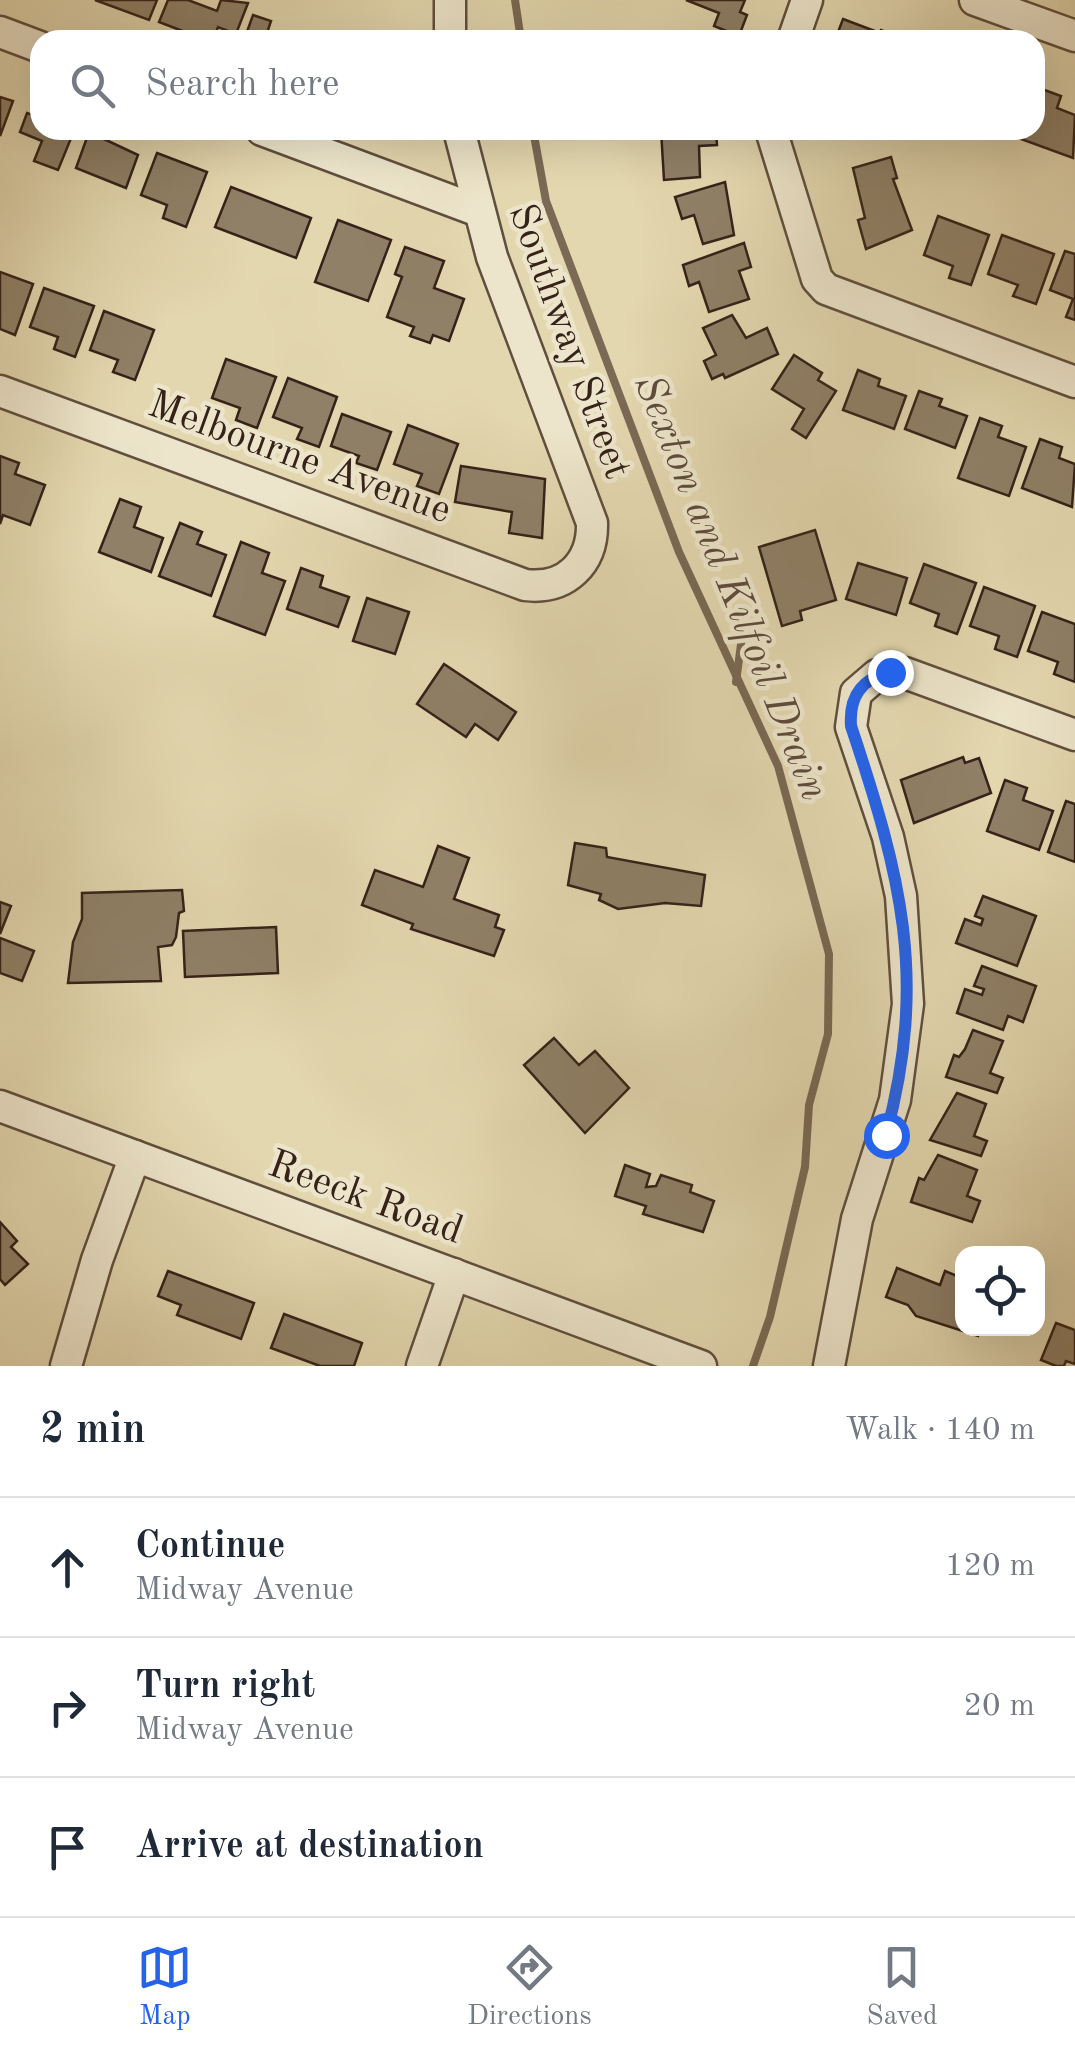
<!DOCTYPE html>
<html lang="en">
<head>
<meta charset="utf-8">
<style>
  body { margin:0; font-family:"Old Standard TT",serif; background:#f6f6f7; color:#1f2937 }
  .controls { position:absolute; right:30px; bottom:30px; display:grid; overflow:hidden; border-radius:20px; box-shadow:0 10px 40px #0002 }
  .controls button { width:90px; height:90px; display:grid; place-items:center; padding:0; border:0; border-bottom:2px solid #e0e1e3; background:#fff; color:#1f2937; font:50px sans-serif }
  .stop { position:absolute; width:30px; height:30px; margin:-22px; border:8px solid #2563eb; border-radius:50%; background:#fff }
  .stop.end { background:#2563eb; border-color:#fff; box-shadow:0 2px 10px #0008 }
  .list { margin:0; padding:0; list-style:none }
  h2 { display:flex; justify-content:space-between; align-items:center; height:130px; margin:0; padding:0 40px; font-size:42px }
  h2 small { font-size:32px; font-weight:400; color:#747a83 }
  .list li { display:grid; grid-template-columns:65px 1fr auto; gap:30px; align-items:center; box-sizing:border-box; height:140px; padding:0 40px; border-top:2px solid #e0e1e3 }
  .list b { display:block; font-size:38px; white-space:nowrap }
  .list p { margin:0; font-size:32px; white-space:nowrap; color:#747a83 }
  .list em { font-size:32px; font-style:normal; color:#747a83 }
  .icon { flex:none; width:55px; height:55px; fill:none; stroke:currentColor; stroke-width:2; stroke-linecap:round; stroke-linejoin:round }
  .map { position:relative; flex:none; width:1075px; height:1366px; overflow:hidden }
  .search { position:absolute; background:#fff; box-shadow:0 10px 40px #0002; left:30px; right:30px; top:30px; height:110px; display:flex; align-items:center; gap:25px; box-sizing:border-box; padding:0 35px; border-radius:30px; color:#747a83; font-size:38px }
  .sheet { height:550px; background:#fff }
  nav { display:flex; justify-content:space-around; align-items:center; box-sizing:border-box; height:140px; border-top:2px solid #e0e1e3; background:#fff; font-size:28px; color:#747a83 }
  nav a { display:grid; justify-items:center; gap:5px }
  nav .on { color:#2563eb }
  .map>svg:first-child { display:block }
</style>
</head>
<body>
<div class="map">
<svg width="1075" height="1366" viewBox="0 0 1075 1366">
  <rect width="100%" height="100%" fill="#e3d7af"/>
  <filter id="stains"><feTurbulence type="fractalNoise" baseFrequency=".002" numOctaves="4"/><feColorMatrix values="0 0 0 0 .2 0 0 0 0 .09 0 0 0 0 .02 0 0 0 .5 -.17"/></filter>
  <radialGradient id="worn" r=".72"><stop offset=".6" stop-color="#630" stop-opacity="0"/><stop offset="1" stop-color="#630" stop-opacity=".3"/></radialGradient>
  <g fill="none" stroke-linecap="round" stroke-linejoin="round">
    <g stroke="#7a6954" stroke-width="8">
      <polyline points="515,0 521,40"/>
      <polyline points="533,130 546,201 679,552 778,766 829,954 828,1034 809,1105 805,1167 770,1317 753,1366"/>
      <polyline points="736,682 745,614"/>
    </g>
  </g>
  <g fill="#8f8067" stroke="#352219" stroke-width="2.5">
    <polygon points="95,0 157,0 149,20"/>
    <polygon points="168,0 188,0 217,11 221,0 248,3 236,34 218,27 213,40 206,40 159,22"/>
    <polygon points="686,0 745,0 740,12 747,15 739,36 714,26 719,13"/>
    <polygon points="253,15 271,21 267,33 285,40 244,40"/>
    <polygon points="843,19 880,33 881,30 909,40 835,40"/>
    <polygon points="1039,88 1061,96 1057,108 1075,115 1073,158 1021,139 1024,130 1035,130"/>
    <polygon points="0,97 13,101 0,136"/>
    <polygon points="27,113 40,118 40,130 74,131 58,170 34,161 42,141 20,132"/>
    <polygon points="661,130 716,130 717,145 699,146 700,177 664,180"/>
    <polygon points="89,132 138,155 126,188 76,168"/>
    <polygon points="157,153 207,172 186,227 163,218 167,205 141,195"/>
    <polygon points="891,157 897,178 893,179 912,230 866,249 858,220 865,218 853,168"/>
    <polygon points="725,182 734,235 703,244 694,215 682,219 675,197"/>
    <polygon points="231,187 311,218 296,258 215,227"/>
    <polygon points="938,216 989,235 971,285 949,278 953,266 924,255"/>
    <polygon points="338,220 391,240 368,301 315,282"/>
    <polygon points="1002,235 1054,254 1036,304 1013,296 1018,285 988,274"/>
    <polygon points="744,243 751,267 739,271 749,299 709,312 699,282 689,286 683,265"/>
    <polygon points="405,247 444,261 434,288 464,299 449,341 433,335 430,343 410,336 414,327 387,317 402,277 395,274"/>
    <polygon points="1065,251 1075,254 1075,320 1066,317 1073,299 1050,290"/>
    <polygon points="0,272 33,284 15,335 0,329"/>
    <polygon points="44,288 94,306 75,357 54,349 58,337 30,327"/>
    <polygon points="104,311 154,330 135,380 113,372 118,360 90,350"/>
    <polygon points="732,315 746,338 767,328 778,354 725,378 723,374 712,379 704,361 716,355 703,328"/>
    <polygon points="794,355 822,373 818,380 836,391 806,438 792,429 804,409 772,389"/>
    <polygon points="226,359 276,377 257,428 236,420 240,408 212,398"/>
    <polygon points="858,370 880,379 878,386 906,396 894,429 843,410"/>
    <polygon points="288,378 337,397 319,447 297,439 302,428 273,417"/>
    <polygon points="919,391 942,399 939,406 967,416 955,448 905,429"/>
    <polygon points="342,414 391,432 377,470 356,463 359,456 331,446"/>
    <polygon points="980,418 1002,426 998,437 1026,447 1009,496 958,478"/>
    <polygon points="408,425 458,444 439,494 417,486 422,474 394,464"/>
    <polygon points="1040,439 1062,447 1059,458 1075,464 1072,507 1022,488"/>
    <polygon points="0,456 19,463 15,474 45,485 30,525 3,515 0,524"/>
    <polygon points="461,466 545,479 542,538 509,533 512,512 455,502"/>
    <polygon points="120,499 141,507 134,527 163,538 151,572 99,552"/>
    <polygon points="180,523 202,532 197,544 226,555 211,596 159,576"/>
    <polygon points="815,530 836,600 800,611 802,620 782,626 759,547"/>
    <polygon points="241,542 269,553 262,573 285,581 265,635 214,616"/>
    <polygon points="858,563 907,578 896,615 846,599"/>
    <polygon points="924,564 976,583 957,634 935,626 939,614 910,603"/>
    <polygon points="301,568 323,576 320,587 349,597 338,627 287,609"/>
    <polygon points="984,587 1035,606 1017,657 995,649 999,636 970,626"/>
    <polygon points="367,598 409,612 395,654 353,641"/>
    <polygon points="1042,612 1075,624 1075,682 1054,674 1058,662 1028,651"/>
    <polygon points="444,664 516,712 498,740 475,724 466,737 417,704"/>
    <polygon points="963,757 965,763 979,758 991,793 914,823 901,780"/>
    <polygon points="1005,780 1027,788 1023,800 1053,811 1039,850 987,831"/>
    <polygon points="1066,801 1075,804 1075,862 1048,852"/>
    <polygon points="575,843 606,848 607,857 705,875 701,906 665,903 618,909 599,900 601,894 568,885"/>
    <polygon points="438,846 469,858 454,899 499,915 495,927 504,930 494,956 411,929 413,924 362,905 375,870 423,887"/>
    <polygon points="182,890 184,911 179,913 176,937 172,945 158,947 161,981 68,983 73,942 82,919 82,893"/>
    <polygon points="983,896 1036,916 1017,966 956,943 965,919 981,925 983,919 975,916"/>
    <polygon points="0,902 11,906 0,934"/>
    <polygon points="276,927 278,973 185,977 183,931"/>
    <polygon points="0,938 34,951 22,981 0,973"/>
    <polygon points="982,966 1036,986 1023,1022 1008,1016 1003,1030 957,1013 965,989 982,995 984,989 974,986"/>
    <polygon points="973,1030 1003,1041 990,1073 1003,1078 997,1093 946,1077 954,1055 959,1057 965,1049"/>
    <polygon points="554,1038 579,1065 595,1051 629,1088 585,1133 524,1065"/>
    <polygon points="957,1093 986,1104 974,1136 987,1141 981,1156 930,1140"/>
    <polygon points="938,1155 977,1170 967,1196 980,1201 972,1222 911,1202 919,1178 924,1180"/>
    <polygon points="625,1165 650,1174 646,1187 656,1186 661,1175 692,1185 690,1192 714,1201 703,1232 643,1214 646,1206 615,1196"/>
    <polygon points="0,1222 17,1241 11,1247 28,1264 5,1285 0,1279"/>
    <polygon points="897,1268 940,1285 945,1271 962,1278 958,1290 962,1292 962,1328 980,1328 978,1336 916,1316 908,1305 886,1297"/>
    <polygon points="168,1271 254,1303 241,1339 177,1315 181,1305 158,1296"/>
    <polygon points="284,1314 362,1343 354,1366 320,1366 271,1348"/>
    <polygon points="1056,1323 1075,1330 1075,1364 1066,1361 1064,1366 1056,1366 1041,1360"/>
  </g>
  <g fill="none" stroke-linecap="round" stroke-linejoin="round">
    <g stroke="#604f3e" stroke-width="35">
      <g id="minor">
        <polyline points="975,0 1075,36"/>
        <polyline points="0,32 40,47"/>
        <polyline points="450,40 450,0"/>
        <polyline points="793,40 807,0"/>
        <polyline points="262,130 476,210"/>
        <polyline points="771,130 817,279 826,289 1075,382"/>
        <path d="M 0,391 L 525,585 C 566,590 593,563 592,523 L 492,257 L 459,130"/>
        <polyline points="0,1106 701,1366"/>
        <polyline points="66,1366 97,1260 135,1156"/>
        <polyline points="422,1366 454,1274"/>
        <polyline points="829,1366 857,1219 895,1100 908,1004 901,896 888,837 851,727 856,693 877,675 905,673 1075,735"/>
      </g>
    </g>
    <use href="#minor" stroke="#ede5cb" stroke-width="30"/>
  </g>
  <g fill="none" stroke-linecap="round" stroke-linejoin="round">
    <path stroke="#2563eb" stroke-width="12" d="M 886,1135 C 928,978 901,876 851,726 C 849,697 861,679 890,672"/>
  </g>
  <g text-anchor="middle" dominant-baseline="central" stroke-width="9" stroke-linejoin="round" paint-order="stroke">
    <g font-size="40" fill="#352219" stroke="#ede5cb">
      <text transform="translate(568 342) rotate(70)">Southway Street</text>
      <text transform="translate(299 459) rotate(20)">Melbourne Avenue</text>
      <text transform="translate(365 1199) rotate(20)">Reeck Road</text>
    </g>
    <g font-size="42" font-style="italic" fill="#5d4c3c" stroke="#ede5cb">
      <text transform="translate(730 588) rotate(68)">Sexton and Kilfoil Drain</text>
    </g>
  </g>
  <rect width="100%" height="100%" filter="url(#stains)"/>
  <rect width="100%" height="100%" fill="url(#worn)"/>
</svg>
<div class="controls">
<button><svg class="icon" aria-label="locate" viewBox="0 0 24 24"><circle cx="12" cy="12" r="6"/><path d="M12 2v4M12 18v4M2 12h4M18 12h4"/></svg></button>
</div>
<div class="stop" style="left:886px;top:1135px"></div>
<div class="stop end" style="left:890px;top:672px"></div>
<div class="search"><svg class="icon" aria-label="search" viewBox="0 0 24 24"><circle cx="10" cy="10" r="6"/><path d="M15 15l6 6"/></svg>Search here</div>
</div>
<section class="sheet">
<h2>2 min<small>Walk · 140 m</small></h2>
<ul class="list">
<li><svg class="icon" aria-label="ahead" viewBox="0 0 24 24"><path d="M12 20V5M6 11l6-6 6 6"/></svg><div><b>Continue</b><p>Midway Avenue</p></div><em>120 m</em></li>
<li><svg class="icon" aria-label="right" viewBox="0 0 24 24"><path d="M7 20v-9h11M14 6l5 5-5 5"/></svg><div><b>Turn right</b><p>Midway Avenue</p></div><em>20 m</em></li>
<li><svg class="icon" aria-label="arrive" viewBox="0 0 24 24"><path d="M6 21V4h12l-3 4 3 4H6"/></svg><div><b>Arrive at destination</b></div></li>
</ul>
</section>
<nav>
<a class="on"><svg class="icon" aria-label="map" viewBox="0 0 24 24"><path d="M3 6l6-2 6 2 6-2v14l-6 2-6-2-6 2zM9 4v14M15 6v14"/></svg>Map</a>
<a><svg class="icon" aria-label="directions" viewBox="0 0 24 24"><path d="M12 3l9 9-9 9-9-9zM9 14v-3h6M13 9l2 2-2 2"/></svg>Directions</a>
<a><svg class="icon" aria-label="saved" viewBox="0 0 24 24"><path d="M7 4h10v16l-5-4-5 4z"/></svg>Saved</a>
</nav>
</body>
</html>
